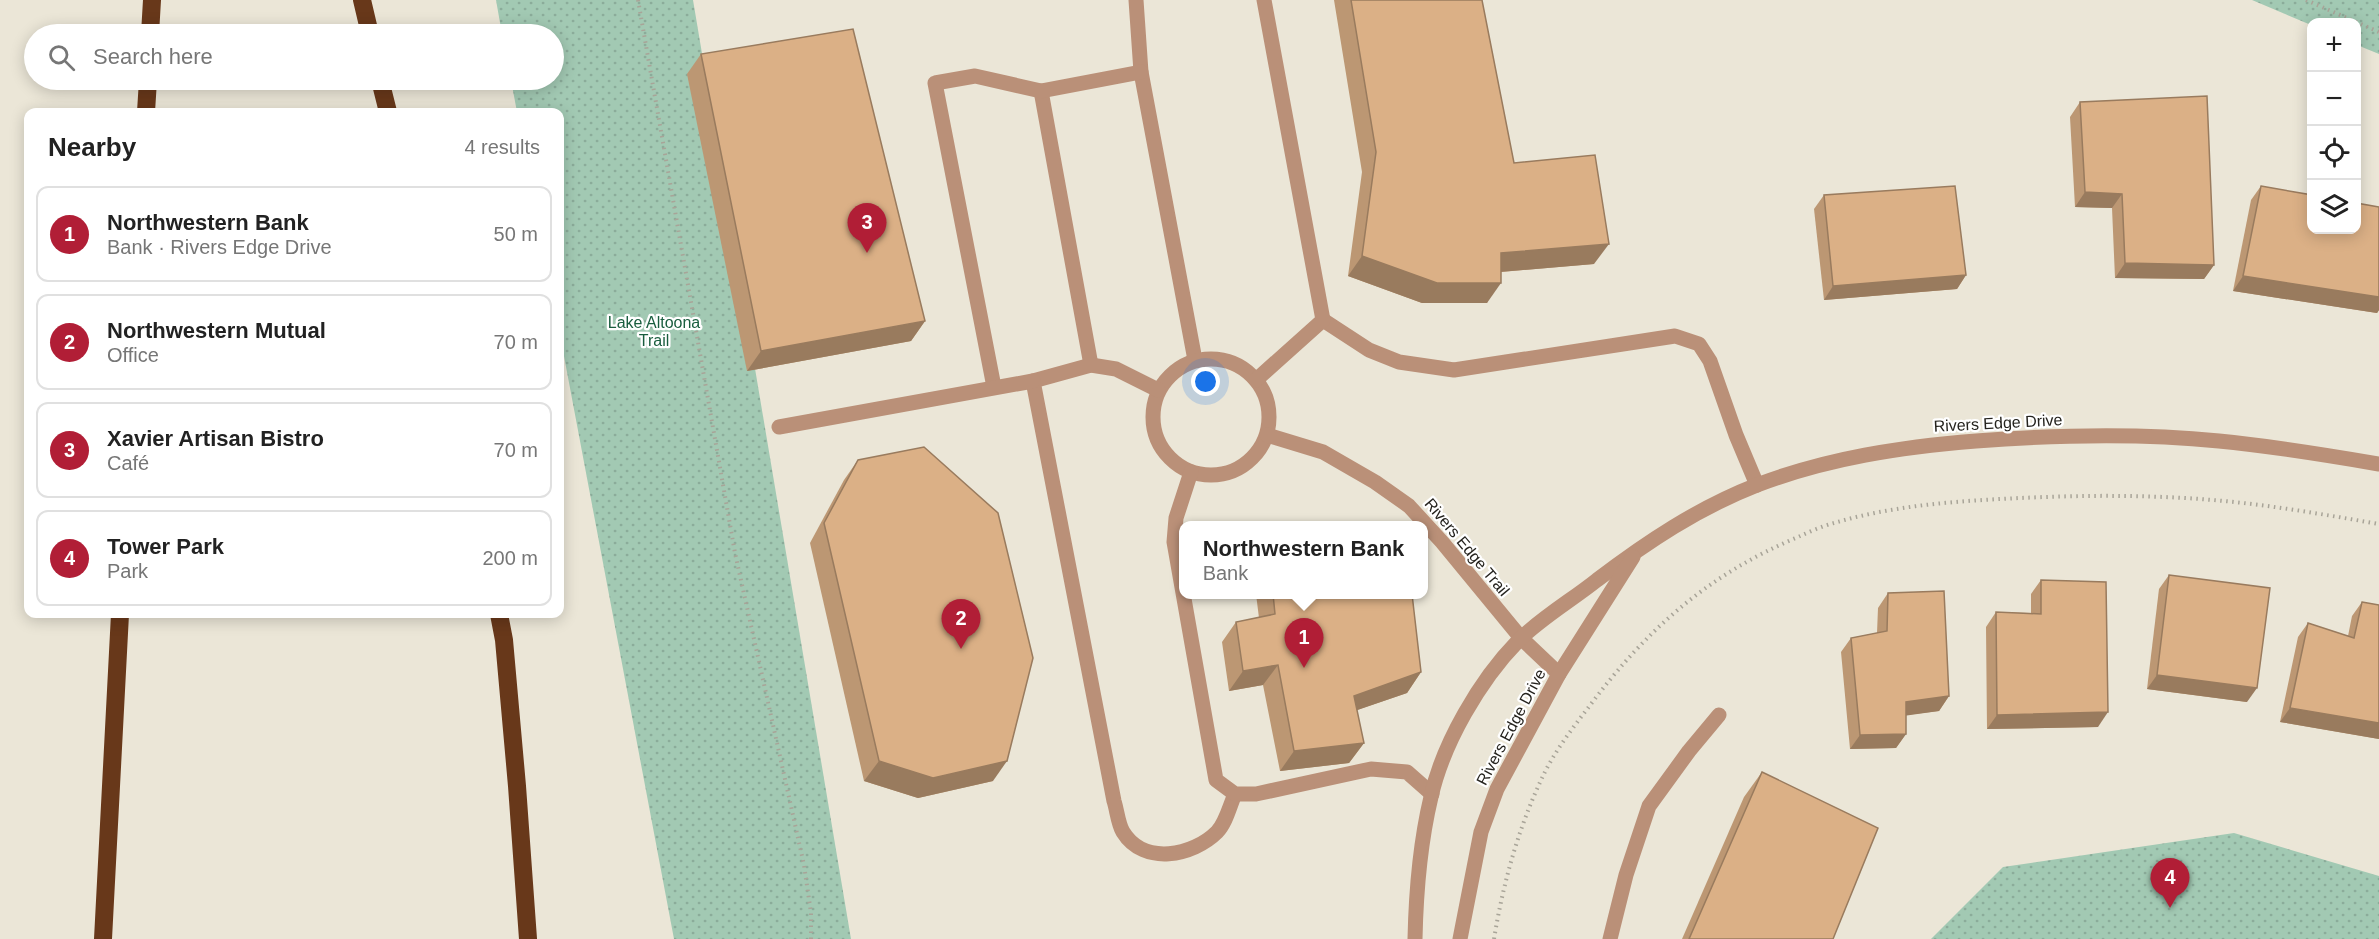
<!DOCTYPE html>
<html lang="en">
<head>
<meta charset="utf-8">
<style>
  body { margin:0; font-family:Helvetica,sans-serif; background:#f6f6f6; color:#222 }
  .controls { position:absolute; right:18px; top:18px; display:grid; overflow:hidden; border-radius:12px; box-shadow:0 3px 15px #0003 }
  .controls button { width:54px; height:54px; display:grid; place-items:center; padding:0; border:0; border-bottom:2px solid #e0e0e0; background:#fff; color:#222; font:30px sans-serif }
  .you { position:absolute; left:1206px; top:382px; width:21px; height:21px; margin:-15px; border:4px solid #fff; border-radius:50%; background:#1a73e8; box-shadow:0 0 0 9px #1a73e833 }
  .badge { display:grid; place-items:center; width:39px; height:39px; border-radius:50%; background:#b11e36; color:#fff; font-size:20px; font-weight:700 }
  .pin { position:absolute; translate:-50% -50px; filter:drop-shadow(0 2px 3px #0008) }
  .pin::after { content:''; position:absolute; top:32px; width:21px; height:18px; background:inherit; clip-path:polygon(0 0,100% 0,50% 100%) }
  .popup { position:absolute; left:1179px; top:521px; width:249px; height:78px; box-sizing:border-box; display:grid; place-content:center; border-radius:12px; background:#fff; filter:drop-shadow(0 2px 4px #0005); font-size:20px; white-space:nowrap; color:#767676 }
  .popup b { font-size:22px; color:#222 }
  .popup::after { content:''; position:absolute; left:50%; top:100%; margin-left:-12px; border:12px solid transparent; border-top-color:#fff }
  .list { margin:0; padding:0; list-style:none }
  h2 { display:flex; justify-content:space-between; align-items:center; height:78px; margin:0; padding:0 24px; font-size:26px }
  h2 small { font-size:20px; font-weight:400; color:#767676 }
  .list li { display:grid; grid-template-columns:39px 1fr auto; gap:18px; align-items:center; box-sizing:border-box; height:96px; margin:0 12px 12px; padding:0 12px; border:2px solid #e0e0e0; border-radius:12px }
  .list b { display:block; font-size:22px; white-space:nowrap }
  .list p { margin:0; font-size:20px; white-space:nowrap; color:#767676 }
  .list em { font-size:20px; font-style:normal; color:#767676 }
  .icon { flex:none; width:33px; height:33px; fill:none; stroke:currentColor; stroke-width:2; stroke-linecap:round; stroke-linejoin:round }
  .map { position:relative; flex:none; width:2379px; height:939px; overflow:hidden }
  .search { position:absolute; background:#fff; box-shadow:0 3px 15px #0003; left:24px; top:24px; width:540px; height:66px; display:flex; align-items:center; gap:15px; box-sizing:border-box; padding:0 21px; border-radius:33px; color:#767676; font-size:22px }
  .panel { position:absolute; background:#fff; box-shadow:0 3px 15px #0003; left:24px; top:108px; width:540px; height:510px; border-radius:12px }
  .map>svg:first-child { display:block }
</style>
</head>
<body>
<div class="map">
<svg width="2379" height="939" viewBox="0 0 2379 939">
  <defs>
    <pattern id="park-dots" width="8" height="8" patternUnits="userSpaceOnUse" patternTransform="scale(1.5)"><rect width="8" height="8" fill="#a2c9b3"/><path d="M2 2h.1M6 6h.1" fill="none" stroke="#8bac9a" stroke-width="1.8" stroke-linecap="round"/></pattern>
  </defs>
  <rect width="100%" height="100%" fill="#ebe6d7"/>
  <g fill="url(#park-dots)">
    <polygon points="496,0 693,0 851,939 674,939 560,335 560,112 517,112 511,80 554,80 554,34 502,34"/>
    <polygon points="2252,0 2379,0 2379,54 2357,45 2356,22 2312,22 2311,25"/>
    <polygon points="2234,833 2379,876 2379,939 1931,939 2003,867"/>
  </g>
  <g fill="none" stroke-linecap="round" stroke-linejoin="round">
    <g stroke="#a8a498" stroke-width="4" stroke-dasharray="1.5 4.5" stroke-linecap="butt">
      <polyline points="638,0 735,553 804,865 811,913 811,939"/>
      <polyline points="2306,0 2379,32"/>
      <path d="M 1494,939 C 1503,884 1518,829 1542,778 C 1553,754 1571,730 1588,708 C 1646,630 1707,575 1798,537 C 1809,532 1822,526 1834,523 C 1888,507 1944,502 2000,499 C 2074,495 2150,494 2224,501 C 2276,506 2327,515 2379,524"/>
    </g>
    <g stroke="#ba9078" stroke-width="15">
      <polyline points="1136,0 1141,72 1195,360"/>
      <polyline points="1041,91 1091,365"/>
      <polyline points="1323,320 1369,350 1399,362 1454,370 1675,336 1699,344 1710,361 1736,435 1757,485"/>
      <circle cx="1211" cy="417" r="58"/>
      <polyline points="1256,380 1323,320 1264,0"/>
      <polyline points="994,387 935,83 975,76 1041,91 1141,72"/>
      <path d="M 1158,390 L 1116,369 L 1091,365 L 1033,381 L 1114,801 C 1117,810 1118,824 1123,832 C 1144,866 1193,856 1217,832 C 1226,823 1230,805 1235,794"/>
      <polyline points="779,427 1033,381"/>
      <polyline points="1267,435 1323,452 1375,482 1409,506 1442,542 1521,638 1559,674"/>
      <polyline points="1191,472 1176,518 1174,542 1216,780 1235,794 1256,794 1371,769 1407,772 1432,794"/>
      <path d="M 1415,939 C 1416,892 1420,843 1431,797 C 1443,743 1480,680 1518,641 C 1541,618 1572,600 1597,580 C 1647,542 1698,508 1757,485 C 1828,458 1901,447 1976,441 C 2056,435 2139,433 2219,441 C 2273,446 2326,455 2379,464"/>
      <polyline points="1460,939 1481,832 1497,789 1559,674 1633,557"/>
      <polyline points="1610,939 1626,875 1649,806 1689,751 1719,715"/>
    </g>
    <g stroke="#68381a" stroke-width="18">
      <polyline points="362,0 370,34"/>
      <polyline points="150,34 152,0"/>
      <polyline points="380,80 388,112"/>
      <polyline points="146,112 148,80"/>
      <polyline points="499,614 504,640 517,786 528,939"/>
      <polyline points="103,939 120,614"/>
    </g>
  </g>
  <g fill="#bc9773">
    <polygon points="1334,0 1482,0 1514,163 1594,264 1501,272 1487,303 1422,303 1348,276 1362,172"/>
    <polygon points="701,54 925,321 911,341 747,371 687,74"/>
    <polygon points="2080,102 2214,265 2204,279 2115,278 2112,208 2075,207 2070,117"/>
    <polygon points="2261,186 2379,207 2379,310 2377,313 2233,291 2251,200"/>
    <polygon points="1824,195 1966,275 1957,289 1824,300 1814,209"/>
    <polygon points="858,460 993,781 918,798 864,781 810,543 844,480"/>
    <polygon points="2169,575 2247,702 2147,689 2159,589"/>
    <polygon points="2041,580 2098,727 1987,729 1986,627 1996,612 2031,613 2031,594"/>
    <polygon points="1888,593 1949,696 1939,711 1906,715 1906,734 1896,748 1850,749 1841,652 1851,638 1877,633 1878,608"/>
    <polygon points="1256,594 1412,594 1421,672 1407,693 1357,710 1364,743 1349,763 1280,771 1263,685 1229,691 1222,642 1236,622 1259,618"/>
    <polygon points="2362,602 2379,739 2280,722 2298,637 2308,623 2348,636 2352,616"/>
    <polygon points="1762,772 1833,939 1682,939 1744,797"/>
  </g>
  <g fill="#997b5e">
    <polygon points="2085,192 2122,194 2112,208 2075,207"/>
    <polygon points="1609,244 1594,264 1487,273 1501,253"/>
    <polygon points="1362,256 1501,283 1487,303 1422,303 1348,276"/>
    <polygon points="2125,263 2214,265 2204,279 2115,278"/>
    <polygon points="1966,275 1957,289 1824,300 1833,286"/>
    <polygon points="2243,276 2379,297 2379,310 2377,313 2233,291"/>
    <polygon points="925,321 911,341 747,371 761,351"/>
    <polygon points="1278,665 1263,685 1229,691 1243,671"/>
    <polygon points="1421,672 1407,693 1340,716 1354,696"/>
    <polygon points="2157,675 2257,688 2247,702 2147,689"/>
    <polygon points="1949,696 1939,711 1896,717 1906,702"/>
    <polygon points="2290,708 2379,723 2379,739 2280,722"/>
    <polygon points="2108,712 2098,727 1987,729 1997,715"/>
    <polygon points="1906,734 1896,748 1850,749 1860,735"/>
    <polygon points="1364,743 1349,763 1280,771 1294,751"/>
    <polygon points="879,761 1007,761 993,781 918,798 864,781"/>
  </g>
  <g fill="#dbb086" stroke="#997b5e" stroke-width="1.5">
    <polygon points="1351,0 1482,0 1514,163 1595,155 1609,244 1501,253 1501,283 1437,283 1362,256 1376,152"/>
    <polygon points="853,29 925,321 761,351 701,54"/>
    <polygon points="2207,96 2214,265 2125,263 2122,194 2085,192 2080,102"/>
    <polygon points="1955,186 1966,275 1833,286 1824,195"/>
    <polygon points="2261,186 2312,195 2312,230 2356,230 2356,203 2379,207 2379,297 2243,276"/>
    <polygon points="924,447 998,513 1033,658 1007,761 933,778 879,761 824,523 858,460"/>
    <polygon points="2169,575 2270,588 2257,688 2157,675"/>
    <polygon points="2041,580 2106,582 2108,712 1997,715 1996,612 2041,614"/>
    <polygon points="1944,591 1949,696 1906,702 1906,734 1860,735 1851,638 1887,631 1888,593"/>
    <polygon points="1273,594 1412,594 1421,672 1354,696 1364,743 1294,751 1278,665 1243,671 1236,622 1275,614"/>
    <polygon points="2362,602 2379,605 2379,723 2290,708 2308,623 2354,638"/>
    <polygon points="1762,772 1878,828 1833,939 1689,939"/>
  </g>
  <g text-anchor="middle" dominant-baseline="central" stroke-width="4.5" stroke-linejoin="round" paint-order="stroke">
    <g font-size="16" fill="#195d3e" stroke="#fff">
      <text x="654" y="322">Lake Altoona<tspan x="654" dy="18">Trail</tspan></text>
    </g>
    <g font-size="16" fill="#25231e" stroke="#fff">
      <text transform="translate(1998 423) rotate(-3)">Rivers Edge Drive</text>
      <text transform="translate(1467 547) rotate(50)">Rivers Edge Trail</text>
      <text transform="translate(1511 727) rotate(-62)">Rivers Edge Drive</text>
    </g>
  </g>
</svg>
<div class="controls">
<button>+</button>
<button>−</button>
<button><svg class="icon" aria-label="locate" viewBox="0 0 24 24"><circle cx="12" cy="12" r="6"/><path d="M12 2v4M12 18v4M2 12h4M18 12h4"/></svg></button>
<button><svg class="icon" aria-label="layers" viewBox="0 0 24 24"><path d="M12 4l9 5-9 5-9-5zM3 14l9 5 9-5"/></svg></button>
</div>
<div class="you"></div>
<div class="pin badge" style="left:1304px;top:668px">1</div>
<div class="popup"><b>Northwestern Bank</b>Bank</div>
<div class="pin badge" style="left:961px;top:649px">2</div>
<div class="pin badge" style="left:867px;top:253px">3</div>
<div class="pin badge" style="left:2170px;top:908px">4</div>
<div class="search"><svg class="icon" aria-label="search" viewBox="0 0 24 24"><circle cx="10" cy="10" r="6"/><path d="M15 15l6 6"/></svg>Search here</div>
<section class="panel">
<h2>Nearby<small>4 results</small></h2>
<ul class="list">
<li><span class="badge">1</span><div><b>Northwestern Bank</b><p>Bank · Rivers Edge Drive</p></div><em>50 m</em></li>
<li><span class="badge">2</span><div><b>Northwestern Mutual</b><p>Office</p></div><em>70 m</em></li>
<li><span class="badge">3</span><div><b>Xavier Artisan Bistro</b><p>Café</p></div><em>70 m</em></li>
<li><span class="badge">4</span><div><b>Tower Park</b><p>Park</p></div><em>200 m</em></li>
</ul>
</section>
</div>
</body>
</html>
